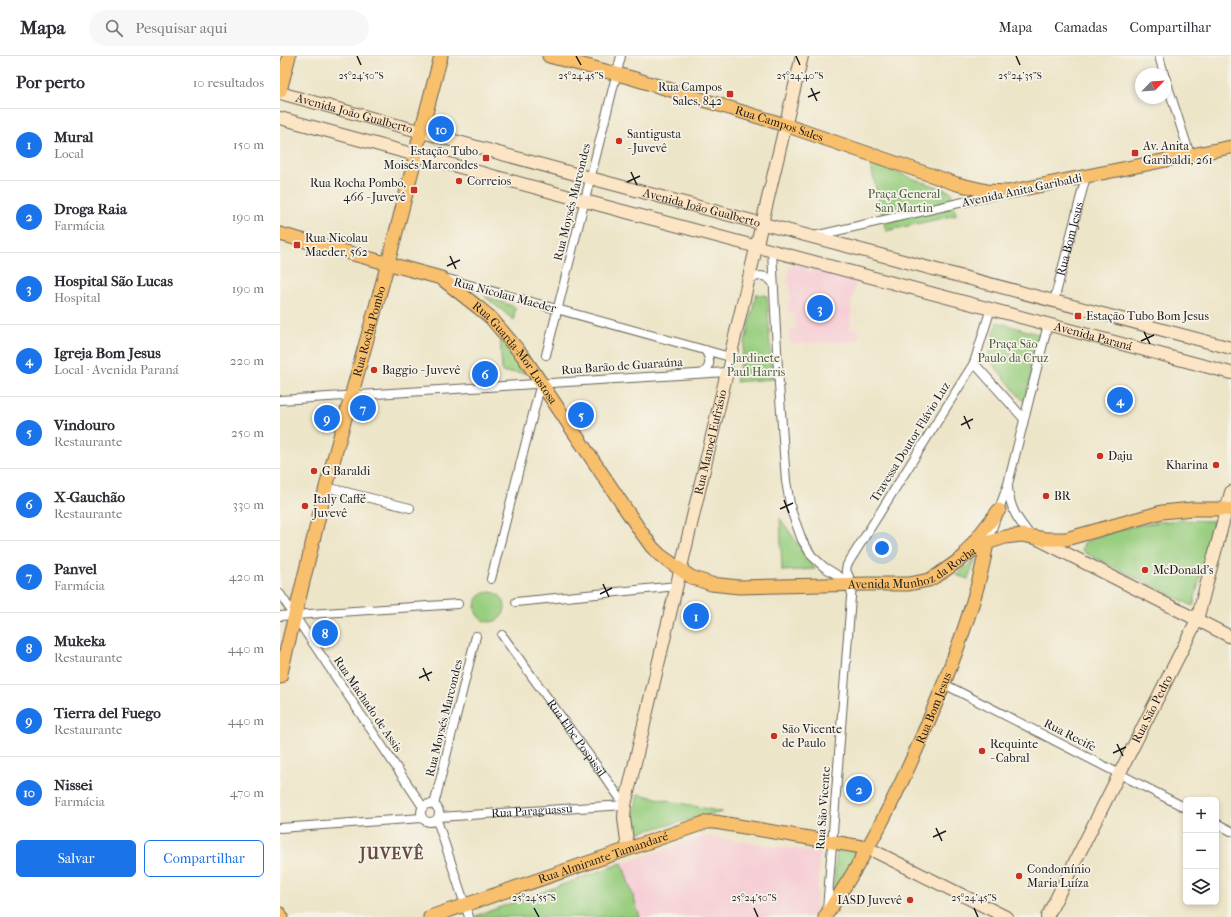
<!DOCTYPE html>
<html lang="pt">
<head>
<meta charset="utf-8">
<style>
  body { margin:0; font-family:"IM FELL French Canon",serif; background:#f7f7f7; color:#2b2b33 }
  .controls { position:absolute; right:12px; bottom:12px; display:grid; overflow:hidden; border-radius:6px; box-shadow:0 2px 6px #0003 }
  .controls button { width:36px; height:36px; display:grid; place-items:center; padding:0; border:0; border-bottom:1px solid #e1e1e2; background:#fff; color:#2b2b33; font:20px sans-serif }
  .compass { position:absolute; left:855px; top:12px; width:36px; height:36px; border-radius:50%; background:#fff; box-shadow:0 2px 6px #0003; rotate:65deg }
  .you { position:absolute; left:602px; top:492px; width:14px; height:14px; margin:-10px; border:3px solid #fff; border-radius:50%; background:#1a73e8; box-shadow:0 0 0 6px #1a73e833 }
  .badge { display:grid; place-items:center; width:26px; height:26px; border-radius:50%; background:#1a73e8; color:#fff; font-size:13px; font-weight:700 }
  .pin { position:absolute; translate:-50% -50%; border:2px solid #fff; box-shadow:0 1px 4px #0006 }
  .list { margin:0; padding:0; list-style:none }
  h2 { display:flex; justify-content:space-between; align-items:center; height:52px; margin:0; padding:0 16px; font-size:17px }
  h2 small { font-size:13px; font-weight:400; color:#7c7c81 }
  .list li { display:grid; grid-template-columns:26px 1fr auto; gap:12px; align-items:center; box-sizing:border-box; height:72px; padding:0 16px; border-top:1px solid #e1e1e2 }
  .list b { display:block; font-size:15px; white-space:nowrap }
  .list p { margin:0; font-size:13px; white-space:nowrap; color:#7c7c81 }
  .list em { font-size:13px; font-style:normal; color:#7c7c81 }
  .actions { display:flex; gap:8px; padding:12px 16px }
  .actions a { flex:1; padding:9px 0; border:1px solid #1a73e8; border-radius:6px; text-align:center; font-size:14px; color:#1a73e8 }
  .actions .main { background:#1a73e8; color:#fff }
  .icon { flex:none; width:22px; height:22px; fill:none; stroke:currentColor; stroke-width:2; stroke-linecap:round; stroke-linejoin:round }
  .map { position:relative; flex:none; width:951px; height:861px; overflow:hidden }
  header { display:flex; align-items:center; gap:24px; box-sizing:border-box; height:56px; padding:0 20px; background:#fff; border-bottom:1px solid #e1e1e2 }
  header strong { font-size:19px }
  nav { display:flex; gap:22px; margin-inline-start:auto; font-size:14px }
  .search { width:280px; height:36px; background:#f7f7f7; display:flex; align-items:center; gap:10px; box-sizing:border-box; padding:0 14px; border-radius:22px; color:#7c7c81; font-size:15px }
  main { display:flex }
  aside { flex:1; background:#fff }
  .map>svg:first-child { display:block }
</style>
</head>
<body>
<header>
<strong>Mapa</strong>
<div class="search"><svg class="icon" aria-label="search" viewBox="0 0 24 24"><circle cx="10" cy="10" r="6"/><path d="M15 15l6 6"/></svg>Pesquisar aqui</div>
<nav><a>Mapa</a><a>Camadas</a><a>Compartilhar</a></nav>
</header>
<main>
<aside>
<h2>Por perto<small>10 resultados</small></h2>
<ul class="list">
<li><span class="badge">1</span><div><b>Mural</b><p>Local</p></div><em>150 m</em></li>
<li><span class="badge">2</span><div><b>Droga Raia</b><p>Farmácia</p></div><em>190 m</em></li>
<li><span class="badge">3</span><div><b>Hospital São Lucas</b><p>Hospital</p></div><em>190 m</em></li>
<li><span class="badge">4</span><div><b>Igreja Bom Jesus</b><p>Local · Avenida Paraná</p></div><em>220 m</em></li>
<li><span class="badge">5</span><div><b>Vindouro</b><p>Restaurante</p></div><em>250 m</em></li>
<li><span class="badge">6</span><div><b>X-Gauchão</b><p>Restaurante</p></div><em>330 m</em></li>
<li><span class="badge">7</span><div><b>Panvel</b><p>Farmácia</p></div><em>420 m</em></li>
<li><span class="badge">8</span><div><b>Mukeka</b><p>Restaurante</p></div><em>440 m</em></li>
<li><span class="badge">9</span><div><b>Tierra del Fuego</b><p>Restaurante</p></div><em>440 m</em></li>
<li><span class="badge">10</span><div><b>Nissei</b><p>Farmácia</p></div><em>470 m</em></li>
</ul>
<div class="actions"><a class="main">Salvar</a><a>Compartilhar</a></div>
</aside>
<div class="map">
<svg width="951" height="861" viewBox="0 0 951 861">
  <rect width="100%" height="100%" fill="#f7f3e8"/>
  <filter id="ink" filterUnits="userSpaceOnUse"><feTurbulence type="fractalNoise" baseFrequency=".025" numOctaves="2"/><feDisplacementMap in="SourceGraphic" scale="8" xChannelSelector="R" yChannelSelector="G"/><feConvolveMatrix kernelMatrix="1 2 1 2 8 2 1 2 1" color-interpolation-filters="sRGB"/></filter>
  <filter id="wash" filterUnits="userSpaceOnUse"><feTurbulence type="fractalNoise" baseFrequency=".012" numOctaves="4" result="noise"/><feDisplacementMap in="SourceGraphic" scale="16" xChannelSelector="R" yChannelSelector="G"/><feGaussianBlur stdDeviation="0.9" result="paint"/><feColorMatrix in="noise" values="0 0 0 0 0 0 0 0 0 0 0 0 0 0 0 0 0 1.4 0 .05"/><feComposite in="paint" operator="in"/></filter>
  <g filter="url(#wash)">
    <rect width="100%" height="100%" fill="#ede5c8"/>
    <g fill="#f6cfd6">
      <polygon points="513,208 528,211 527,216 531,217 533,212 577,223 572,242 570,273 579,273 579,285 510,288 509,273 516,273 515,258 508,258 508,246 510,246 510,228 507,227 509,211"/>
      <polygon points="425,780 540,797 536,857 533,861 360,861 342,807"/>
    </g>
    <g fill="#98ce7f" stroke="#5a754e">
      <polygon points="590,107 671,136 676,159 606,175"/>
      <polygon points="476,238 487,240 492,323 456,326"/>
      <polygon points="204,240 235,251 234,264"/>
      <polygon points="717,266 761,279 744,346 708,302"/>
      <polygon points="220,281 247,317 222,316"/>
      <polygon points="500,462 535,513 502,515"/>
      <path d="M 899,464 L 934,465 L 913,550 L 805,497 L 802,494 L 804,487 C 833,472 867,467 899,464 Z"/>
      <polygon points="696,503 688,523 676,519"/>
      <circle cx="210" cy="551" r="15"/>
      <polygon points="358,738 442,756 356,777 354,756"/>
      <polygon points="557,791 582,794 553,841"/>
      <polygon points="342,807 360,861 196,861 196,860"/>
    </g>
  </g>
  <g filter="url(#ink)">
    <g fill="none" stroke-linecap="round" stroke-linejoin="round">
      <g stroke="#656258" stroke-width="10">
        <g id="street">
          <polyline points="879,0 884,18"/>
          <polyline points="885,21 910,99"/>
          <polyline points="534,180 714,139"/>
          <polyline points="492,195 498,314 506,425 511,454 522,484 532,500 544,511 570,527"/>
          <path d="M 469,223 C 479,219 486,218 493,227"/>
          <path id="s1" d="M 774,245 L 806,120"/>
          <polyline points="266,299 341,0"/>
          <polyline points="694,307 744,363"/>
          <path d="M 423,317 C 432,310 430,302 425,294"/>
          <polyline points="0,344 447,316 450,301 168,223"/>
          <polyline points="46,431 130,452"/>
          <path d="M 728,431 C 730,453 737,463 751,480"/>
          <polyline points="707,487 728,428 768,268"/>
          <polyline points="211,523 261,327"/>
          <polyline points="0,538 143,751"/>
          <polyline points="236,546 397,530"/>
          <polyline points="0,560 178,548"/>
          <path id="s2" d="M 222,579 L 345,749"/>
          <polyline points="664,628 906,752"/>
          <circle cx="150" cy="757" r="9"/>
          <polyline points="154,749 196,580"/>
          <path id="s3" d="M 159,761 L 345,749"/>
          <polyline points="157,764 189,861"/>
          <polyline points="936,767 951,775"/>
          <polyline points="0,772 142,762"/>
          <polyline points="547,854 572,528 566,514 567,509 694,307 711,252"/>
        </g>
      </g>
      <g stroke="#656258" stroke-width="14">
        <g id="secondary">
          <path id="s4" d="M 0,37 L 310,122 L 951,292"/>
          <path id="s5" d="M 0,62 L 305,145 L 951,317"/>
          <polyline points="450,301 522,0"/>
          <polyline points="756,482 951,581"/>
          <polyline points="588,792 726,861"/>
          <path id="s6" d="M 348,793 L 344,762 L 345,749 L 447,316"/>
          <path id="s7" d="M 767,861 L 917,564 L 951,436"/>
        </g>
      </g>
      <g stroke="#656258" stroke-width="15">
        <g id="primary">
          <path id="s8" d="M 269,0 L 352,22 L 505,69 L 677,128 L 707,135 L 728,136 L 951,91"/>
          <polyline points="0,35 9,0"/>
          <polyline points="138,87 161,0"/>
          <path id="s9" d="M 0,178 L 161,222 L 199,252 L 211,262 L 243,300 L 359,473 L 372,491 L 380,499 L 411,521 L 431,528 L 459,531 L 587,528 L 629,528 L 649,524 L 658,519 L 692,495 L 707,487 L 725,481 L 742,479 L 765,483 L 786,483 L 882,456 L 912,453 L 946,453 L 951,454"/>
          <polyline points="687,495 719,454"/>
          <path id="s10" d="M 0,621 L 46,431 L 108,207 L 136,99"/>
          <polyline points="0,858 1,861"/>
          <path id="s11" d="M 150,861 L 427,766 L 435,766 L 588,792"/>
          <path id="s12" d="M 545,861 C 560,838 575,815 588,791 C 621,733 647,672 671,609 C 686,570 700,529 707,487"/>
        </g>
      </g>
      <use href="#street" stroke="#fff" stroke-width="8"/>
      <use href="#secondary" stroke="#fce5c4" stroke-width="12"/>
      <use href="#primary" stroke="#f8bf6c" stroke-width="13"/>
    </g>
  </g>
  <path fill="none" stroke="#1c1c1c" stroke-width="1.5" d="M 77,0 L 81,9M 296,0 L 301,9M 516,0 L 520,9M 736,0 L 740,9M 531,32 L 537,45M 528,41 L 540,36M 351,116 L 357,129M 347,126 L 360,120M 170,200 L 176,213M 167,210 L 180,204M 864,276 L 870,288M 861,285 L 874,279M 684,360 L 690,373M 681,369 L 693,363M 504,444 L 509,457M 500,453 L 513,447M 323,528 L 329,541M 320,538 L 332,532M 143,612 L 149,625M 139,622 L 152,616M 837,688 L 843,700M 833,697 L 846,691M 656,772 L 662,785M 653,781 L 666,775M 254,852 L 259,861M 474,852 L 478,861M 694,852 L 698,861"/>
  <g fill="#c8321e" stroke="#f7f3e8" stroke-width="1.5">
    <rect x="446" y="34" width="8" height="8" rx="2"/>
    <circle cx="339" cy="85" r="4"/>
    <rect x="851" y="93" width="8" height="8" rx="2"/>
    <rect x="202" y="98" width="8" height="8" rx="2"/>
    <circle cx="179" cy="125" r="4"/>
    <rect x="130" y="130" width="8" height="8" rx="2"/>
    <rect x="13" y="185" width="8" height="8" rx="2"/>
    <rect x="794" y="256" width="8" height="8" rx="2"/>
    <circle cx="94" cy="314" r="4"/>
    <circle cx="820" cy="400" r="4"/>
    <circle cx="936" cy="409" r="4"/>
    <circle cx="34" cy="415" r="4"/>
    <circle cx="766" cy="440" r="4"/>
    <circle cx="25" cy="450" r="4"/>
    <circle cx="865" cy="514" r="4"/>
    <circle cx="494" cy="680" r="4"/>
    <circle cx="702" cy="695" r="4"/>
    <circle cx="739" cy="820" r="4"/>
    <circle cx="630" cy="844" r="4"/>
  </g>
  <g text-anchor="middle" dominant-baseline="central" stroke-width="3.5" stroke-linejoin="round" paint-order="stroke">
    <g font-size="12" fill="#1c1c1c" stroke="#f7f3e8" text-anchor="start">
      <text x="442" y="31" text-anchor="end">Rua Campos<tspan x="442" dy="14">Sales, 842</tspan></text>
      <text x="347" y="78">Santigusta<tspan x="347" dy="14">- Juvevê</tspan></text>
      <text x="863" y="90">Av. Anita<tspan x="863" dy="14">Garibaldi, 261</tspan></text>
      <text x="198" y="95" text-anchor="end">Estação Tubo<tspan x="198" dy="14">Moisés Marcondes</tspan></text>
      <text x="187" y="125">Correios</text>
      <text x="126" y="127" text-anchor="end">Rua Rocha Pombo,<tspan x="126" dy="14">466 - Juvevê</tspan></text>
      <text x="25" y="182">Rua Nicolau<tspan x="25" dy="14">Maeder, 562</tspan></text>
      <text x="806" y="260">Estação Tubo Bom Jesus</text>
      <text x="102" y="314">Baggio - Juvevê</text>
      <text x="828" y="400">Daju</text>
      <text x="928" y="409" text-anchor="end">Kharina</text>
      <text x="42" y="415">G Baraldi</text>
      <text x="774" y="440">BR</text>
      <text x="33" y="443">Italy Caffé<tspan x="33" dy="14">Juvevê</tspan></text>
      <text x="873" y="514">McDonald's</text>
      <text x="502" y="673">São Vicente<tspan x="502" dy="14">de Paulo</tspan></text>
      <text x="710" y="688">Requinte<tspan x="710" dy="14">- Cabral</tspan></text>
      <text x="747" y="813">Condomínio<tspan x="747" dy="14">Maria Luíza</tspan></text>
      <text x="622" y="844" text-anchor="end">IASD Juvevê</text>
    </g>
    <g font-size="12" fill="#1c1c1c" stroke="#f7f3e8">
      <text stroke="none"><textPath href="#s4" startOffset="77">Avenida João Gualberto</textPath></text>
      <text stroke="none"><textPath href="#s8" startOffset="240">Rua Campos Sales</textPath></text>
      <text transform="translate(742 134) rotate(-12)">Avenida Anita Garibaldi</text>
      <text transform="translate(292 146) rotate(-76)">Rua Moysés Marcondes</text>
      <text stroke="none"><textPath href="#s4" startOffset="437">Avenida João Gualberto</textPath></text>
      <text stroke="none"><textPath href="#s1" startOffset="64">Rua Bom Jesus</textPath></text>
      <text transform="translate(225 239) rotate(15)">Rua Nicolau Maeder</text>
      <text stroke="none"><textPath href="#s10" startOffset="357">Rua Rocha Pombo</textPath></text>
      <text stroke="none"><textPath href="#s5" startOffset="842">Avenida Paraná</textPath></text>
      <text stroke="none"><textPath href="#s9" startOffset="273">Rua Guarda-Mor Lustosa</textPath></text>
      <text transform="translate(342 310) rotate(-4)">Rua Barão de Guaraúna</text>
      <text stroke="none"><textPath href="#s6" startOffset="417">Rua Manoel Eufrásio</textPath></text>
      <text transform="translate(630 386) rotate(-58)">Travessa Doutor Flávio Luz</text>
      <text stroke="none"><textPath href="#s9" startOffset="787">Avenida Munhoz da Rocha</textPath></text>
      <text transform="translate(88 648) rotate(56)">Rua Machado de Assis</text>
      <text stroke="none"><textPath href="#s12" startOffset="236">Rua Bom Jesus</textPath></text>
      <text stroke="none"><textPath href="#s7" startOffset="233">Rua São Pedro</textPath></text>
      <text transform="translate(164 662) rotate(-76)">Rua Moysés Marcondes</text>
      <text transform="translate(790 679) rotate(27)">Rua Recife</text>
      <text stroke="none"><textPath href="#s2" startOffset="127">Rua Elbe Pospissil</textPath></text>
      <text transform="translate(543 752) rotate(-86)">Rua São Vicente</text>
      <text stroke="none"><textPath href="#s3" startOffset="93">Rua Paraguassu</textPath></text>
      <text stroke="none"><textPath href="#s11" startOffset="183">Rua Almirante Tamandaré</textPath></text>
    </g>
    <g font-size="12" fill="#475a3f" stroke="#f7f3e8">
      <text x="624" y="138">Praça General<tspan x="624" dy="14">San Martin</tspan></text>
      <text x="733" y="288">Praça São<tspan x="733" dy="14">Paulo da Cruz</tspan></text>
      <text x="476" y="302">Jardinete<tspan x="476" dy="14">Paul Harris</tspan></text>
    </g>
    <g font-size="16" font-weight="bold" letter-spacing="1" fill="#644b46" stroke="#f7f3e8">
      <text x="112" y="797">JUVEVÊ</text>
    </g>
  </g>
  <g font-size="10" text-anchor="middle" fill="#1c1c1c" stroke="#f7f3e8" stroke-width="3.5" stroke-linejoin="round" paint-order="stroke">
    <text x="81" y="23">25°24'50"S</text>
    <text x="301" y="23">25°24'45"S</text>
    <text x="520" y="23">25°24'40"S</text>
    <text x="740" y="23">25°24'35"S</text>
    <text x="254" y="845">25°24'55"S</text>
    <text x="474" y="845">25°24'50"S</text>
    <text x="694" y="845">25°24'45"S</text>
  </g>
</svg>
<div class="controls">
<button>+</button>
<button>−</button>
<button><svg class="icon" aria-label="layers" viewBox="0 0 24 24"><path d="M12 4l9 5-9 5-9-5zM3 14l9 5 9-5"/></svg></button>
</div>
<svg class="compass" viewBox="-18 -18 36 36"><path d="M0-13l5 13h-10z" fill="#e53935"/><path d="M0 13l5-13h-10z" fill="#7c7c81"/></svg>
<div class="you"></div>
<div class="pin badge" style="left:416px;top:560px">1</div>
<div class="pin badge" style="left:579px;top:733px">2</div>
<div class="pin badge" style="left:540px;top:252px">3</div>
<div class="pin badge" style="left:840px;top:344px">4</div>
<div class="pin badge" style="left:301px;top:359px">5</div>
<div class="pin badge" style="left:205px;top:318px">6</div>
<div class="pin badge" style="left:83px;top:352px">7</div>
<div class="pin badge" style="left:45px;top:577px">8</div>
<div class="pin badge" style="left:47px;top:362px">9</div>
<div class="pin badge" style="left:161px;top:73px">10</div>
</div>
</main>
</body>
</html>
